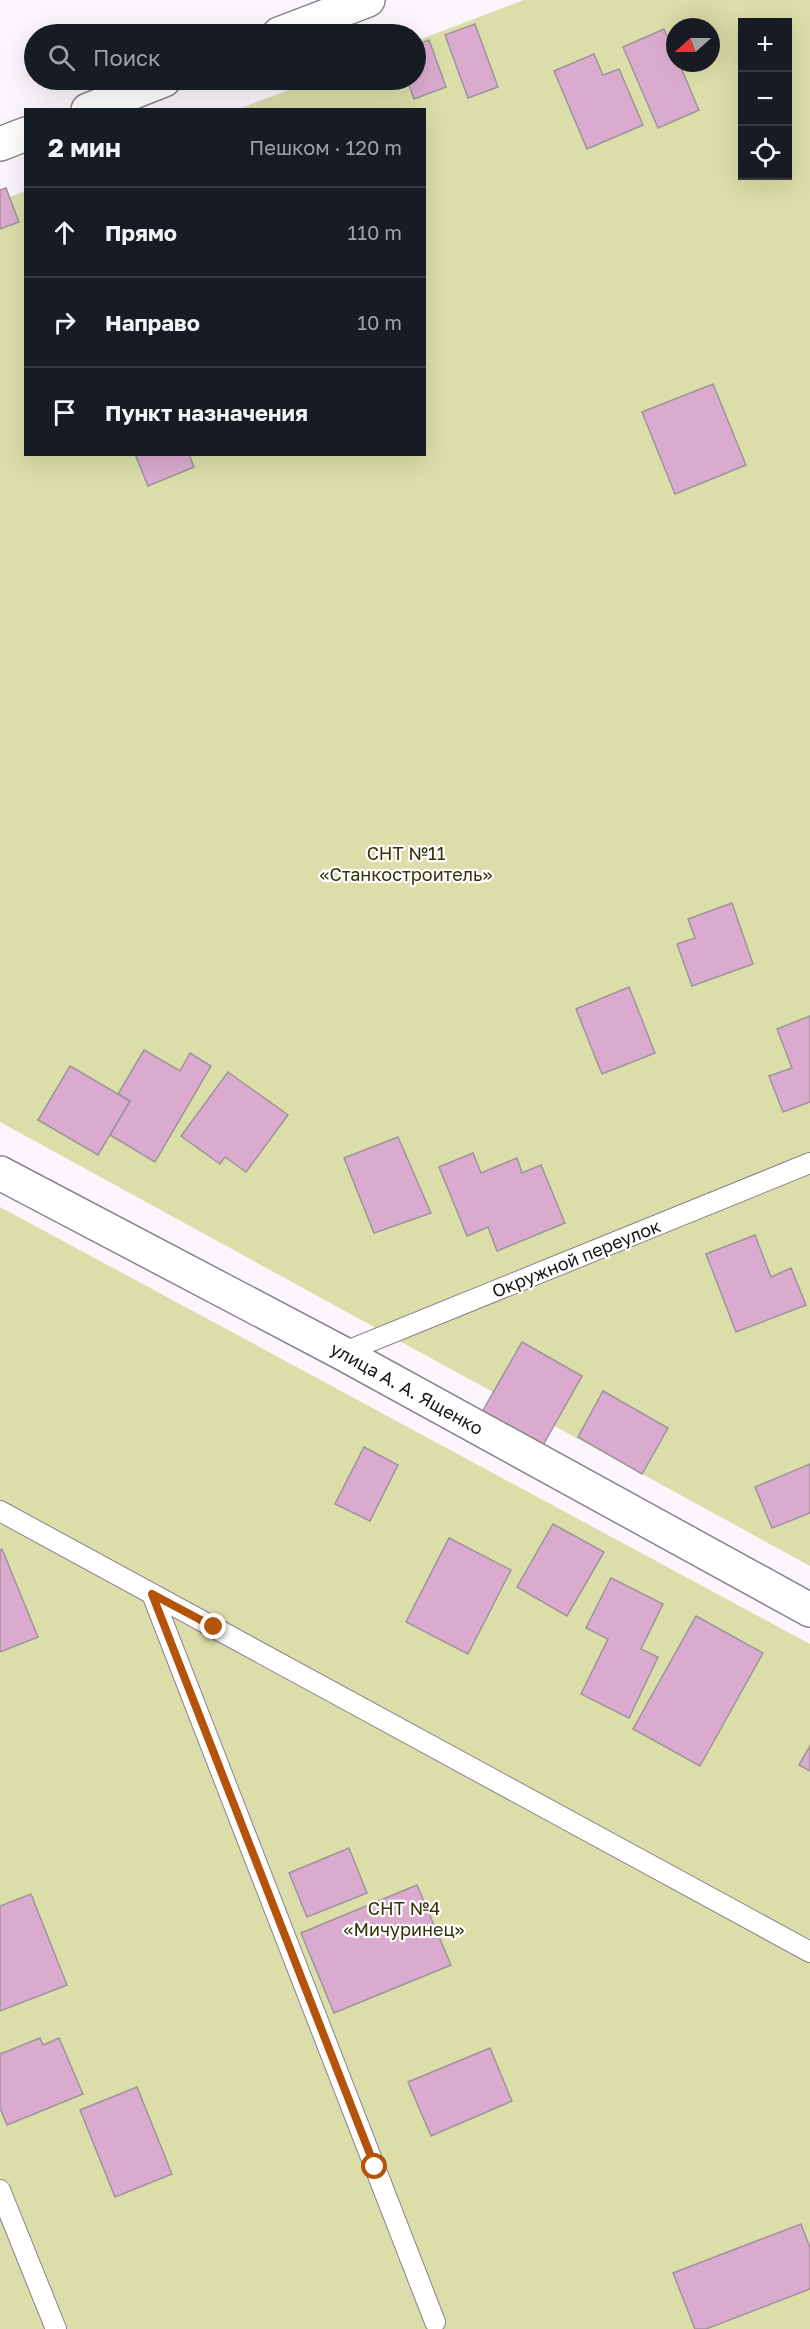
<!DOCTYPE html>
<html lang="ru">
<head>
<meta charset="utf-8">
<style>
  body { margin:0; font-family:"Golos Text",sans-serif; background:#20242c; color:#f1f3f6 }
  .controls { position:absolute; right:18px; top:18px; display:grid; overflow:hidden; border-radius:0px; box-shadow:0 6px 24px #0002 }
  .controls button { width:54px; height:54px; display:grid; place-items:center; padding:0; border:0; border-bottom:2px solid #363941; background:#171b24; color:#f1f3f6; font:30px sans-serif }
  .compass { position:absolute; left:666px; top:18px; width:54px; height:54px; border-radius:50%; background:#171b24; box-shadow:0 6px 24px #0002; rotate:249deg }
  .stop { position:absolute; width:18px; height:18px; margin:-14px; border:4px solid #b45309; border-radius:50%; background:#fff }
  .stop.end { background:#b45309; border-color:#fff; box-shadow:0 2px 6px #0008 }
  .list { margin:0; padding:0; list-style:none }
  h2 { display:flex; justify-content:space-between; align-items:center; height:78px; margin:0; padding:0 24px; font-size:26px }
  h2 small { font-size:20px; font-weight:400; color:#9ea1a6 }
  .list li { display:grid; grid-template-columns:39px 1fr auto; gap:18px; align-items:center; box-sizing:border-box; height:90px; padding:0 24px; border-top:2px solid #363941 }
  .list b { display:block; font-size:22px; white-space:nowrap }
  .list em { font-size:20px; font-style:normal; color:#9ea1a6 }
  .icon { flex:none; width:33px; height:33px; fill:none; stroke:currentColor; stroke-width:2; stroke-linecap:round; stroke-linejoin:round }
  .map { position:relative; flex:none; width:810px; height:2329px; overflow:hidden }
  .search { position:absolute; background:#171b24; box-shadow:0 6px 24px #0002; left:24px; top:24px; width:402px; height:66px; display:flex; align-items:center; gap:15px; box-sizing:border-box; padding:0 21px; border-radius:33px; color:#9ea1a6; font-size:22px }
  .panel { position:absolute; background:#171b24; box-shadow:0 6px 24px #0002; left:24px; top:108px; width:402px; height:348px; border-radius:0px }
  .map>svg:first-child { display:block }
</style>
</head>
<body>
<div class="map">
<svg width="810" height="2329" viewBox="0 0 810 2329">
  <rect width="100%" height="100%" fill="#fbf6fe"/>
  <g fill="#dbdea9" fill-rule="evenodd">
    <path d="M 524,0 L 810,0 L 810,1566 L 0,1122 L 0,201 L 25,191 L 26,454 L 424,454 L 424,110 L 238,109 L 316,80 L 416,80 L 416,41 ZM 742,22 L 788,22 L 788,176 L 742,176 ZM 675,27 L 711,27 L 711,63 L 675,63 Z"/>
    <polygon points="0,1207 810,1644 810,2329 0,2329"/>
  </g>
  <g fill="#daabce" stroke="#9d959b" stroke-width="1.5">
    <polygon points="475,24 498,87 468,98 445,35"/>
    <polygon points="664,29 675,54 675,63 679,63 699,110 658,128 623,47"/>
    <polygon points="429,40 446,87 414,99 407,80 416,80 416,45"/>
    <polygon points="594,54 603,75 619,69 643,125 587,149 554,71"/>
    <polygon points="6,188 19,222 0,229 0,190"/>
    <polygon points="713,384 746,465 675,494 642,412"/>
    <polygon points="135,454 189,454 194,467 148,486"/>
    <polygon points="732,903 753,964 692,986 677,944 695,938 688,919"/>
    <polygon points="629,987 655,1053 602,1074 576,1009"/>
    <polygon points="810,1016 810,1102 783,1112 769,1076 792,1068 777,1029"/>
    <polygon points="144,1050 180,1071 190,1053 211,1066 155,1162 110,1135 130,1101 118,1094"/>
    <polygon points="70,1066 130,1101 98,1155 38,1120"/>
    <polygon points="228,1072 288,1115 246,1172 225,1157 220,1164 181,1136"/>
    <polygon points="398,1137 431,1213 374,1233 344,1158"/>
    <polygon points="473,1153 481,1173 517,1158 522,1173 541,1165 565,1223 497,1251 488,1227 467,1236 439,1167"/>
    <polygon points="755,1235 771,1277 791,1268 806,1305 736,1332 706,1254"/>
    <polygon points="522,1342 582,1376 542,1447 482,1412"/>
    <polygon points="603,1391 668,1428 642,1474 578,1437"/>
    <polygon points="364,1447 398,1465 370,1521 335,1504"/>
    <polygon points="810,1464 810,1513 772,1528 755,1487"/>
    <polygon points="553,1524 604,1552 567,1616 517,1587"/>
    <polygon points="449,1538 511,1570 468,1654 406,1622"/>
    <polygon points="2,1549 38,1637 0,1652 0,1550"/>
    <polygon points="611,1578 663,1604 641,1649 658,1657 629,1718 581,1694 608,1639 586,1628"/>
    <polygon points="696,1616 763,1653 700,1766 633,1729"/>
    <polygon points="810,1746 810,1771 799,1765"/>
    <polygon points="349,1848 367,1893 307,1917 289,1873"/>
    <polygon points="417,1885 451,1965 334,2013 301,1933"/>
    <polygon points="31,1894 67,1985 0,2011 0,1906"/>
    <polygon points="40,2038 43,2045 59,2038 83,2094 7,2125 0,2108 0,2054"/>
    <polygon points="490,2048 512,2101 431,2136 408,2082"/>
    <polygon points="137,2087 172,2174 115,2197 80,2110"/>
    <polygon points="801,2224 810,2248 810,2289 706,2329 695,2329 673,2273"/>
  </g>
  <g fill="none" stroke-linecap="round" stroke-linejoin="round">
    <g stroke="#88848b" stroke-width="22">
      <g id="service">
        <polyline points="342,1353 810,1163"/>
        <polyline points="0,1511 810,1952"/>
        <polyline points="152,1594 435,2322"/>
        <polyline points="0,2190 56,2329"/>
      </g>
    </g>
    <g stroke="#88848b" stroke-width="36">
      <polyline id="minor" points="0,1173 342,1353 810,1610"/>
    </g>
    <g stroke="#88848b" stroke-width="36">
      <g id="secondary">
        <polyline points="279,34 368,0"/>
        <polyline points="88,110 164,80"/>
        <polyline points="0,144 26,134"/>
      </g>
    </g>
    <use href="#service" stroke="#fff" stroke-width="20"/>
    <use href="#minor" stroke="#fff" stroke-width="33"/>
    <use href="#secondary" stroke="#fff" stroke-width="33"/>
  </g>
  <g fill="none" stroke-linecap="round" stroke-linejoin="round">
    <polyline stroke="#b45309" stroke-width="8" points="214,1627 152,1594 375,2167"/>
  </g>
  <g text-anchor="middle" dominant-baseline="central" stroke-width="4.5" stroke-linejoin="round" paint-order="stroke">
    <g font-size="18" fill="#323307" stroke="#fff">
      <text x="406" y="853">СНТ №11<tspan x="406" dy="21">«Станкостроитель»</tspan></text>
      <text x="404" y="1908">СНТ №4<tspan x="404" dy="21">«Мичуринец»</tspan></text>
    </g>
    <g font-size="18" fill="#181619" stroke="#fff">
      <text transform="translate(576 1258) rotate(-22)">Окружной переулок</text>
      <text transform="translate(407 1388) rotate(29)">улица А. А. Ященко</text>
    </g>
  </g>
</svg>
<div class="controls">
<button>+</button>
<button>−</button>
<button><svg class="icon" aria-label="locate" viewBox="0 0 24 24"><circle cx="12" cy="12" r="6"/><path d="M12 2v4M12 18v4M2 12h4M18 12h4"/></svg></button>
</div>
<svg class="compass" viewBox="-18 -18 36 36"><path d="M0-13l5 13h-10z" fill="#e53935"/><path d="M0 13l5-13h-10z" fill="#9ea1a6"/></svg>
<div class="stop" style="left:375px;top:2167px"></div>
<div class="stop end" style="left:214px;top:1627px"></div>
<div class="search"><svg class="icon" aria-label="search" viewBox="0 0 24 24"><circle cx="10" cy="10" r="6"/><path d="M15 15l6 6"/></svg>Поиск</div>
<section class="panel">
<h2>2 мин<small>Пешком · 120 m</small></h2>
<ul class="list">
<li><svg class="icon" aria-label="ahead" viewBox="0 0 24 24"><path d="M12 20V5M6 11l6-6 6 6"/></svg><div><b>Прямо</b></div><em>110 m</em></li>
<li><svg class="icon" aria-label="right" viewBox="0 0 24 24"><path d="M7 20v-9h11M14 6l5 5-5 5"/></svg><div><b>Направо</b></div><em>10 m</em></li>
<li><svg class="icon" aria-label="arrive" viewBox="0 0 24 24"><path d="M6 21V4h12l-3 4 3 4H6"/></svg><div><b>Пункт назначения</b></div></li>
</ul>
</section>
</div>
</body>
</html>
